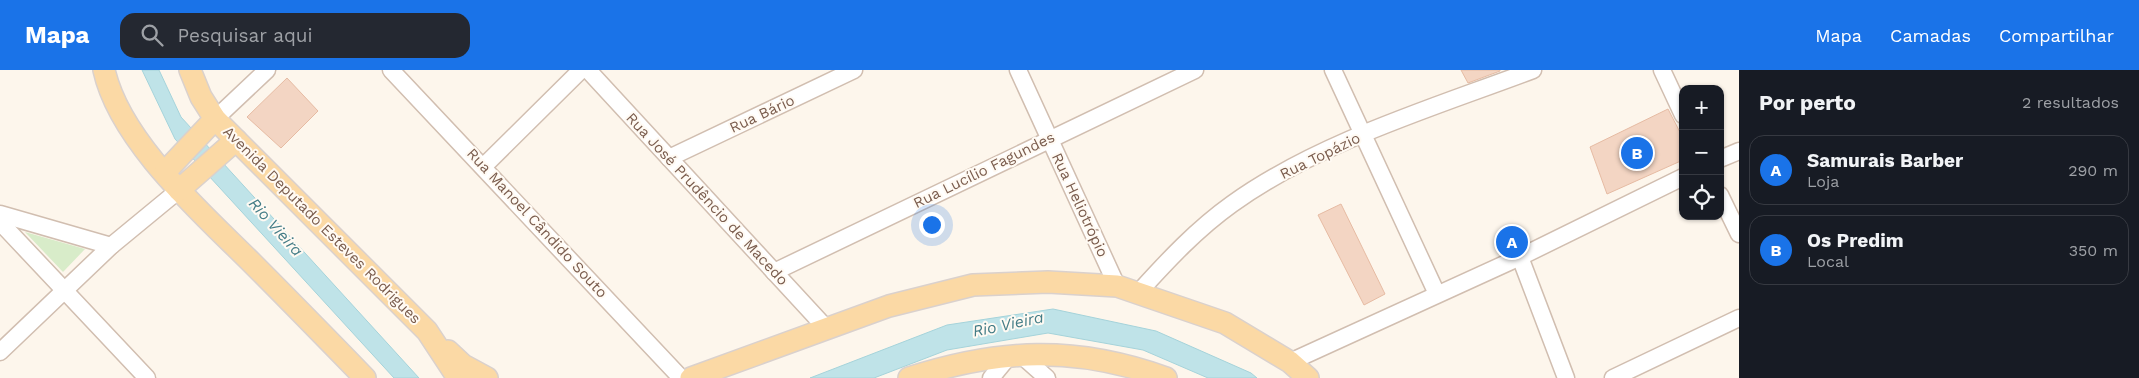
<!DOCTYPE html>
<html lang="pt">
<head>
<meta charset="utf-8">
<style>
  body { margin:0; font-family:"Work Sans",sans-serif; background:#242831; color:#f1f3f6 }
  .controls { position:absolute; right:15px; top:15px; display:grid; overflow:hidden; border-radius:10px; box-shadow:0 1px 4px #0004 }
  .controls button { width:45px; height:45px; display:grid; place-items:center; padding:0; border:0; border-bottom:1px solid #363941; background:#171b24; color:#f1f3f6; font:25px sans-serif }
  .you { position:absolute; left:931px; top:154px; width:18px; height:18px; margin:-12px; border:4px solid #fff; border-radius:50%; background:#1a73e8; box-shadow:0 0 0 8px #1a73e833 }
  .badge { display:grid; place-items:center; width:32px; height:32px; border-radius:50%; background:#1a73e8; color:#fff; font-size:16px; font-weight:700 }
  .pin { position:absolute; translate:-50% -50%; border:2px solid #fff; box-shadow:0 1px 5px #0006 }
  .list { margin:0; padding:0; list-style:none }
  h2 { display:flex; justify-content:space-between; align-items:center; height:65px; margin:0; padding:0 20px; font-size:21px }
  h2 small { font-size:16px; font-weight:400; color:#9ea1a6 }
  .list li { display:grid; grid-template-columns:32px 1fr auto; gap:15px; align-items:center; box-sizing:border-box; height:70px; margin:0 10px 10px; padding:0 10px; border:1px solid #363941; border-radius:15px }
  .list b { display:block; font-size:19px; white-space:nowrap }
  .list p { margin:0; font-size:16px; white-space:nowrap; color:#9ea1a6 }
  .list em { font-size:16px; font-style:normal; color:#9ea1a6 }
  .icon { flex:none; width:28px; height:28px; fill:none; stroke:currentColor; stroke-width:2; stroke-linecap:round; stroke-linejoin:round }
  .map { position:relative; flex:none; width:1739px; height:308px; overflow:hidden }
  header { display:flex; align-items:center; gap:30px; box-sizing:border-box; height:70px; padding:0 25px; background:#1a73e8; color:#fff }
  header strong { font-size:24px }
  nav { display:flex; gap:28px; margin-inline-start:auto; font-size:18px }
  .search { width:350px; height:45px; background:#242831; display:flex; align-items:center; gap:12px; box-sizing:border-box; padding:0 18px; border-radius:15px; color:#9ea1a6; font-size:19px }
  main { display:flex }
  aside { flex:1; background:#171b24 }
  .map>svg:first-child { display:block }
</style>
</head>
<body>
<header>
<strong>Mapa</strong>
<div class="search"><svg class="icon" aria-label="search" viewBox="0 0 24 24"><circle cx="10" cy="10" r="6"/><path d="M15 15l6 6"/></svg>Pesquisar aqui</div>
<nav><a>Mapa</a><a>Camadas</a><a>Compartilhar</a></nav>
</header>
<main>
<div class="map">
<svg width="1739" height="308" viewBox="0 0 1739 308">
  <rect width="100%" height="100%" fill="#fdf6ec"/>
  <polygon fill="#d8ecc9" points="25,162 85,179 63,202"/>
  <g fill="#bfe3e8" stroke="#a5d3da">
    <polygon points="142,0 159,0 181,47 419,308 394,308 175,69"/>
    <polygon points="1053,239 1156,261 1251,303 1257,308 1208,308 1143,280 1048,263 947,280 874,308 810,308 947,255"/>
  </g>
  <g fill="#f3d5c3" stroke="#e6bba3">
    <polygon points="1461,0 1500,0 1500,1 1468,13"/>
    <polygon points="287,8 318,41 281,78 247,47"/>
    <polygon points="1668,39 1683,68 1683,90 1607,124 1590,77"/>
    <polygon points="1341,134 1385,224 1364,235 1318,145"/>
  </g>
  <g fill="none" stroke-linecap="round" stroke-linejoin="round">
    <g stroke="#d1beb0" stroke-width="19">
      <g id="minor">
        <polyline points="391,0 681,308"/>
        <polyline points="588,0 826,258"/>
        <polyline points="1018,0 1117,216"/>
        <polyline points="1333,0 1437,224"/>
        <polyline points="1662,0 1683,45"/>
        <polyline points="215,49 267,0"/>
        <polyline points="669,88 854,0"/>
        <polyline points="1720,89 1739,81"/>
        <polyline points="484,96 581,0"/>
        <polyline points="1720,125 1739,164"/>
        <polyline points="0,144 111,176"/>
        <polyline points="0,152 147,308"/>
        <polyline points="1520,187 1566,308"/>
        <polyline points="774,202 1195,0"/>
        <path d="M 1139,222 C 1168,190 1197,159 1232,134 C 1318,72 1435,37 1533,0"/>
        <polyline points="0,282 111,176 179,120"/>
        <polyline points="1021,285 1047,308"/>
        <polyline points="1290,292 1520,187 1683,107"/>
        <polyline points="991,308 1010,285"/>
        <polyline points="1613,308 1739,248"/>
      </g>
    </g>
    <g stroke="#dad1cd" stroke-width="24">
      <g id="major">
        <path d="M 104,0 C 120,72 202,143 253,194 C 291,232 328,270 365,308"/>
        <polyline points="190,0 201,27 215,49 427,261 458,308"/>
        <polyline points="165,102 215,49"/>
        <polyline points="179,120 236,70"/>
        <polyline points="448,281 463,295 487,308"/>
        <polyline points="691,308 889,236 973,215 1048,212 1117,216 1225,253 1290,292 1308,308"/>
        <path d="M 909,308 C 999,279 1075,275 1166,308"/>
      </g>
    </g>
    <use href="#minor" stroke="#fff" stroke-width="16"/>
    <use href="#major" stroke="#fbd9a5" stroke-width="21"/>
  </g>
  <g text-anchor="middle" dominant-baseline="central" stroke-width="4" stroke-linejoin="round" paint-order="stroke">
    <g font-size="15" fill="#7a5c4d" stroke="#fffaf3">
      <text transform="translate(762 44) rotate(-25)">Rua Bário</text>
      <text transform="translate(1320 86) rotate(-26)">Rua Topázio</text>
      <text transform="translate(984 100) rotate(-26)">Rua Lucílio Fagundes</text>
      <text transform="translate(707 129) rotate(47)">Rua José Prudêncio de Macedo</text>
      <text transform="translate(1080 135) rotate(65)">Rua Heliotrópio</text>
      <text transform="translate(537 153) rotate(47)">Rua Manoel Cândido Souto</text>
      <text transform="translate(322 155) rotate(45)">Avenida Deputado Esteves Rodrigues</text>
    </g>
    <g font-size="16" font-style="italic" fill="#437c86" stroke="#fffaf3">
      <text transform="translate(276 157) rotate(48)">Rio Vieira</text>
      <text transform="translate(1008 254) rotate(-12)">Rio Vieira</text>
    </g>
  </g>
</svg>
<div class="controls">
<button>+</button>
<button>−</button>
<button><svg class="icon" aria-label="locate" viewBox="0 0 24 24"><circle cx="12" cy="12" r="6"/><path d="M12 2v4M12 18v4M2 12h4M18 12h4"/></svg></button>
</div>
<div class="you"></div>
<div class="pin badge" style="left:1512px;top:172px">A</div>
<div class="pin badge" style="left:1637px;top:83px">B</div>
</div>
<aside>
<h2>Por perto<small>2 resultados</small></h2>
<ul class="list">
<li><span class="badge">A</span><div><b>Samurais Barber</b><p>Loja</p></div><em>290 m</em></li>
<li><span class="badge">B</span><div><b>Os Predim</b><p>Local</p></div><em>350 m</em></li>
</ul>
</aside>
</main>
</body>
</html>
